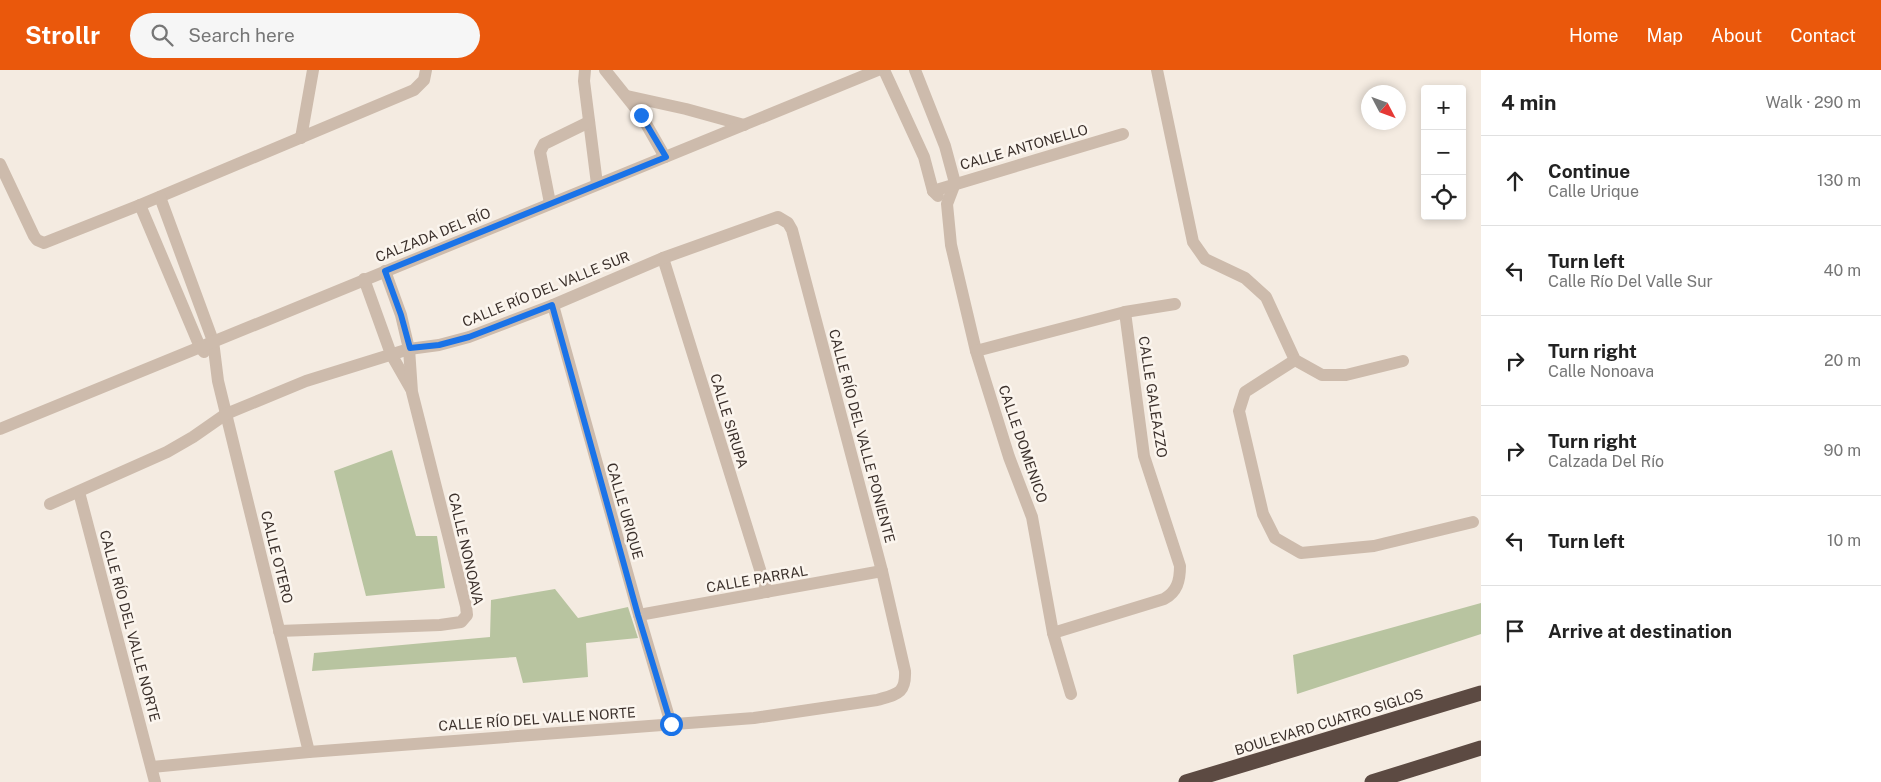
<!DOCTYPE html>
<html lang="en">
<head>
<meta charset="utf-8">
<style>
  body { margin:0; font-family:"Public Sans",sans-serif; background:#f6f6f6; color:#222 }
  .controls { position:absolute; right:15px; top:15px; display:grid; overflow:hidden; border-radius:5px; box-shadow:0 2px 8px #0003 }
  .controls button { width:45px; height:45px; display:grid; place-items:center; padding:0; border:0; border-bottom:1px solid #e0e0e0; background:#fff; color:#222; font:25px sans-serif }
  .compass { position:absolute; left:1361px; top:15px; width:45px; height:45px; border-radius:50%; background:#fff; box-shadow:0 2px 8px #0003; rotate:131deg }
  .stop { position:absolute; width:15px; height:15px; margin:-11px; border:4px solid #1a73e8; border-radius:50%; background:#fff }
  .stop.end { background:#1a73e8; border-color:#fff; box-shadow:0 1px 5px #0008 }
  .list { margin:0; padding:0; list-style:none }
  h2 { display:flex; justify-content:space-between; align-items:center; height:65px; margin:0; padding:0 20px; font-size:21px }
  h2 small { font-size:16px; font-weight:400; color:#767676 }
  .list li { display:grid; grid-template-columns:32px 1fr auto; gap:15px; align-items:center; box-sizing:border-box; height:90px; padding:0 20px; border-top:1px solid #e0e0e0 }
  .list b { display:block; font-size:19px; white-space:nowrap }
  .list p { margin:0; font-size:16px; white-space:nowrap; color:#767676 }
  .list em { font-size:16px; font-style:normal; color:#767676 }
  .icon { flex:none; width:28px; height:28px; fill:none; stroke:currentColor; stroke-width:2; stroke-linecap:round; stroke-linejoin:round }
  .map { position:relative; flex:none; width:1481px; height:712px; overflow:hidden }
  header { display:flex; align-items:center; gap:30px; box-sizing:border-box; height:70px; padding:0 25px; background:#ea580c; color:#fff }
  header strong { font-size:24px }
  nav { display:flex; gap:28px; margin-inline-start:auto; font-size:18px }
  .search { width:350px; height:45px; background:#f6f6f6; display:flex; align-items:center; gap:12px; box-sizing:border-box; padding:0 18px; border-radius:28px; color:#767676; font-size:19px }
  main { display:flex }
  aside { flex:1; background:#fff }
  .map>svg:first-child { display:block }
</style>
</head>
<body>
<header>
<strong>Strollr</strong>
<div class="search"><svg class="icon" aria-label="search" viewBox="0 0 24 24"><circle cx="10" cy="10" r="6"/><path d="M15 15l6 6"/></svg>Search here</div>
<nav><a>Home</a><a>Map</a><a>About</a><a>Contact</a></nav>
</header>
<main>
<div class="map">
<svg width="1481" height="712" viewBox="0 0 1481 712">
  <rect width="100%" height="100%" fill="#f4ebe1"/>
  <g fill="#b8c4a0">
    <polygon points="392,380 416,466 437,466 445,518 366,526 334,401"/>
    <polygon points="555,519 578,548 628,537 638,568 586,573 588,607 523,613 516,587 312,601 314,583 490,567 491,530"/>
    <polygon points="1481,533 1481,564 1297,624 1293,585"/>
  </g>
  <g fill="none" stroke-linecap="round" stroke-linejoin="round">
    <g stroke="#cdbbac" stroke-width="12">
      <polyline points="585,0 584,11 597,114"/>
      <polyline points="605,0 641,45 665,87"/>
      <polyline points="884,0 924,87 933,121 938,126"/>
      <polyline points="915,0 945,76 955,113 947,134 951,175 976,281 1009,387 1032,447 1053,563 1071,624"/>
      <polyline points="1157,0 1193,172 1205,189 1245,208 1266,227 1295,290 1322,305 1346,305 1403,291"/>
      <polyline points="627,26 686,39 744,55"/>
      <polyline points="301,68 313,0"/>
      <polyline points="0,94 34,166 37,170 44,173 140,135 414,20 424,10 426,0"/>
      <polyline points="933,121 1123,64"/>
      <polyline points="160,127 213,271 218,311 309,682"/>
      <polyline points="550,133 540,82 544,74 589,52"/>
      <polyline points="140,135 200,277 204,282"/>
      <polyline points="663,188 767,522"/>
      <polyline points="364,209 391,284 411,319"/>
      <polyline points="553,235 639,545 671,654"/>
      <polyline points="976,281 1125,242 1175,234"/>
      <polyline points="1295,290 1245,322 1239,341 1263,444 1275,468 1301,483 1374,476 1473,452"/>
      <polyline points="0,359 878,0"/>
      <polyline points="79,422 155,712"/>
      <path d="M 50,434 L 167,382 L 193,367 L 226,344 L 306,311 L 409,279 L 439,275 L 469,267 L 553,235 L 663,188 L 778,147 L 788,153 L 792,160 L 882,501 L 905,601 C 906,624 897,624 877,630 L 754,648 L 309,682 L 152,697"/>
      <polyline points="639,545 882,501"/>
      <polyline points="279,561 440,555 461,552 467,545 466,536 412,322 409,279 401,245 385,201"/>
      <path d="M 1053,563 L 1164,529 C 1177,522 1180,511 1180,496 L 1144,386 L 1125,242"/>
    </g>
    <g stroke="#5c4a42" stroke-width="15">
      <polyline points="1186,712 1481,623"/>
      <polyline points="1372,712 1481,678"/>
    </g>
  </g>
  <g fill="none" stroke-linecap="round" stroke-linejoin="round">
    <polyline stroke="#1a73e8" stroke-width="6" points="641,45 666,87 385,201 401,245 410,278 439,275 469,267 552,235 638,545 671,654"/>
  </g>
  <g text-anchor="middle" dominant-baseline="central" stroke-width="5" stroke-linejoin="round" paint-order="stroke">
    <g font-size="14" fill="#3b302b" stroke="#fbf5ee">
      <text transform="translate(1024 77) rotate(-16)">CALLE ANTONELLO</text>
      <text transform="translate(433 165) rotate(-22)">CALZADA DEL RÍO</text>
      <text transform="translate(546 219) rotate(-22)">CALLE RÍO DEL VALLE SUR</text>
      <text transform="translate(1153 327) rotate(81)">CALLE GALEAZZO</text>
      <text transform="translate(729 351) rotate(73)">CALLE SIRUPA</text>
      <text transform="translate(862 366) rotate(75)">CALLE RÍO DEL VALLE PONIENTE</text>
      <text transform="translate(1023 374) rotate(71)">CALLE DOMENICO</text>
      <text transform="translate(625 441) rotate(74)">CALLE URIQUE</text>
      <text transform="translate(466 479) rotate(77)">CALLE NONOAVA</text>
      <text transform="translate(277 487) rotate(76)">CALLE OTERO</text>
      <text transform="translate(757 509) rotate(-10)">CALLE PARRAL</text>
      <text transform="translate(130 556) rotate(75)">CALLE RÍO DEL VALLE NORTE</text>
      <text transform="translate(537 649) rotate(-4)">CALLE RÍO DEL VALLE NORTE</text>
      <text transform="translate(1329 652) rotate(-17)">BOULEVARD CUATRO SIGLOS</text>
    </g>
  </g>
</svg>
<div class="controls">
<button>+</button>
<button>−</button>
<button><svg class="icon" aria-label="locate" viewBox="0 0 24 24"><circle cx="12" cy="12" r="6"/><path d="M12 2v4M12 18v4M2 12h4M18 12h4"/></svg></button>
</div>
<svg class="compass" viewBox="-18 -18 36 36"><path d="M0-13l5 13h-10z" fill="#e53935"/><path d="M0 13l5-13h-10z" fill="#767676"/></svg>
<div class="stop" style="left:671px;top:654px"></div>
<div class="stop end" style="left:641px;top:45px"></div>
</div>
<aside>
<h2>4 min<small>Walk · 290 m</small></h2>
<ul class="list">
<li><svg class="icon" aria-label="ahead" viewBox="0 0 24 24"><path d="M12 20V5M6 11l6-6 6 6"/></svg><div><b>Continue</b><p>Calle Urique</p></div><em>130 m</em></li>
<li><svg class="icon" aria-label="left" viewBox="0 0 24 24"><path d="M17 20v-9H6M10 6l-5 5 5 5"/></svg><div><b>Turn left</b><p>Calle Río Del Valle Sur</p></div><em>40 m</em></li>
<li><svg class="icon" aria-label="right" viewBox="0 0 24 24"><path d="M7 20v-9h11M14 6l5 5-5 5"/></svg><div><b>Turn right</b><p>Calle Nonoava</p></div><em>20 m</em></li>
<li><svg class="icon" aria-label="right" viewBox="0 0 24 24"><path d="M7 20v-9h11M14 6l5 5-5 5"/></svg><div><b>Turn right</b><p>Calzada Del Río</p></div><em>90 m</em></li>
<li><svg class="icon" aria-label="left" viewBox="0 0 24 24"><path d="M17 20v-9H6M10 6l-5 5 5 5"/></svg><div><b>Turn left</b></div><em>10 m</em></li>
<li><svg class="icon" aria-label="arrive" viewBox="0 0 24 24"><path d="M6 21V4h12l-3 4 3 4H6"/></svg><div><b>Arrive at destination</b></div></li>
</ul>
</aside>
</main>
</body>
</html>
